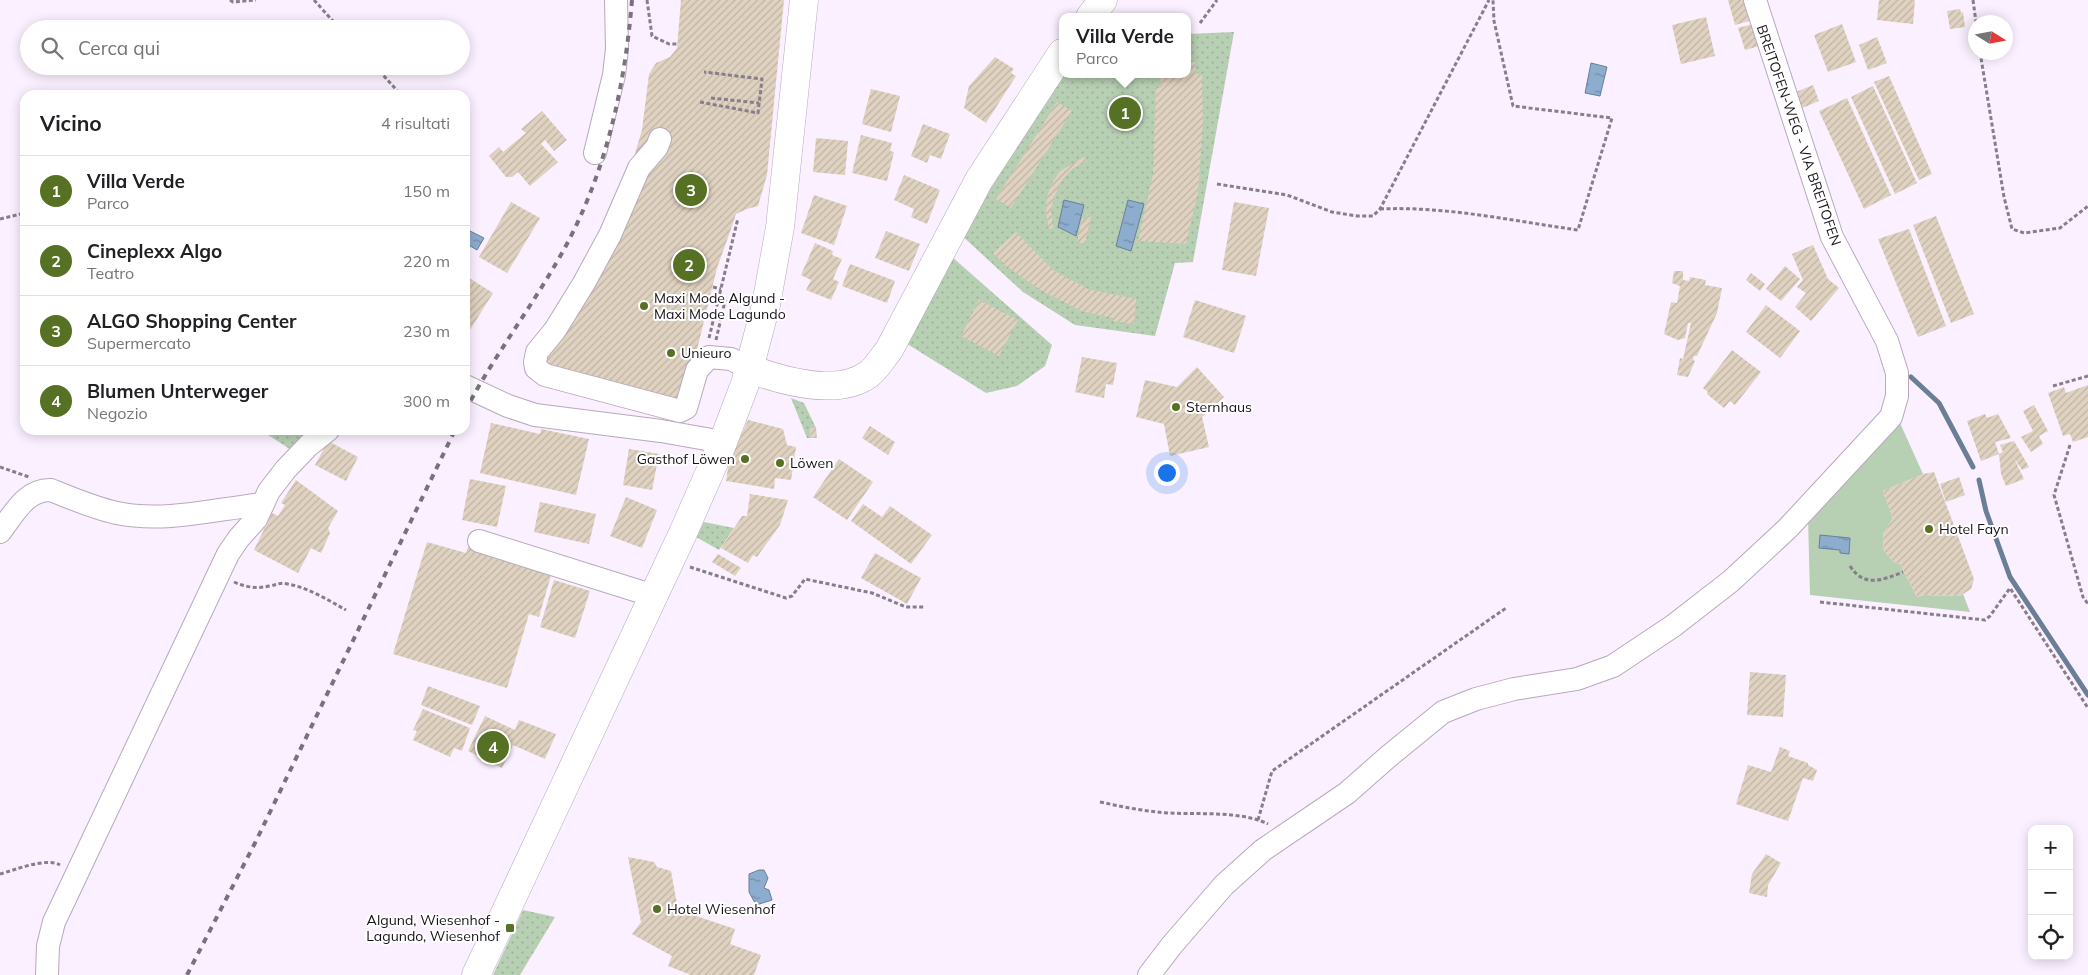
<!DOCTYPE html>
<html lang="it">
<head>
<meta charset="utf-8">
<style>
  body { margin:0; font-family:Mulish,sans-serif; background:#f2f2f2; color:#202124 }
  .controls { position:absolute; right:15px; bottom:15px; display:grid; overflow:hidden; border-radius:10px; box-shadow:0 2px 12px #0003 }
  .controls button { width:45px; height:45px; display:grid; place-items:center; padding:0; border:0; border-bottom:1px solid #e0e0e0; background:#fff; color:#202124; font:25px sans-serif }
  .compass { position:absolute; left:1968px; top:15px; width:45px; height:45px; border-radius:50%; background:#fff; box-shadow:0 2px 12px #0003; rotate:101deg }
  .you { position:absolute; left:1166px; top:472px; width:18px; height:18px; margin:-12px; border:4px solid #fff; border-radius:50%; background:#1a73e8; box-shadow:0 0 0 8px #1a73e833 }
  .badge { display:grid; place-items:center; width:32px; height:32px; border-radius:50%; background:#577124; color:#fff; font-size:16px; font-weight:700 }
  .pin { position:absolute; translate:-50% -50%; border:2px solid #fff; box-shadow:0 1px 5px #0006 }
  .popup { position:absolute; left:1059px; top:13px; width:132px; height:65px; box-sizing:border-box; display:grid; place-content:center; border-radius:10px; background:#fff; filter:drop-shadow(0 1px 4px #0005); font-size:16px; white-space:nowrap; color:#757577 }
  .popup b { font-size:19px; color:#202124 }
  .popup::after { content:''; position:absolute; left:50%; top:100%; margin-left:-10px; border:10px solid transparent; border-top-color:#fff }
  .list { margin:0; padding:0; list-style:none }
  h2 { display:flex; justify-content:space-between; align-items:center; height:65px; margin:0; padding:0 20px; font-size:21px }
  h2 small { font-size:16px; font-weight:400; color:#757577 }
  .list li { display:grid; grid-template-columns:32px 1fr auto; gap:15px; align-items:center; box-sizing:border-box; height:70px; padding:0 20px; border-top:1px solid #e0e0e0 }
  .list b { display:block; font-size:19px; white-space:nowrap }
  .list p { margin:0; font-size:16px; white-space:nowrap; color:#757577 }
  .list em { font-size:16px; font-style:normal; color:#757577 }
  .icon { flex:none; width:28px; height:28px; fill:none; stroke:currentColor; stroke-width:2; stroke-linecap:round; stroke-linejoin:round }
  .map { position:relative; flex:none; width:2088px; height:975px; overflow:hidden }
  .search { position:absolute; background:#fff; box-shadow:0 2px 12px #0003; left:20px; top:20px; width:450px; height:55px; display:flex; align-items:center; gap:12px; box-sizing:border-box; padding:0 18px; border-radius:28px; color:#757577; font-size:19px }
  .panel { position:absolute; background:#fff; box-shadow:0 2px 12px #0003; left:20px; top:90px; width:450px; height:345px; border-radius:15px }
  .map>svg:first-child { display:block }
</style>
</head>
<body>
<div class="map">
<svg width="2088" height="975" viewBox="0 0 2088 975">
  <defs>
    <pattern id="grass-dots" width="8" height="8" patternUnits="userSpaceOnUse" patternTransform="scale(1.25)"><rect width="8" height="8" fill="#b7cfb3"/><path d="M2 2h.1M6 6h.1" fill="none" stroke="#9db199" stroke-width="1.8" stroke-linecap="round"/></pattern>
    <pattern id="water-ripples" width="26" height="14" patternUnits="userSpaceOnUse" patternTransform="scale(1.25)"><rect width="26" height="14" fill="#8dadcf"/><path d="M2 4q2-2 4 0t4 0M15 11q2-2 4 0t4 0" fill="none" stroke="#728ba7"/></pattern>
    <pattern id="building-hatch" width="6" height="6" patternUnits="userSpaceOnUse" patternTransform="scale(1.25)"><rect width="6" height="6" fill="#e0d2c0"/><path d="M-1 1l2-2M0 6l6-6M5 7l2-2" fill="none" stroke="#bfb3a4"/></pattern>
  </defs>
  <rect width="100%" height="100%" fill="#fbf0ff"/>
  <g fill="url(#grass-dots)">
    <polygon points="1234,32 1193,262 1175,263 1155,336 1075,325 1023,292 959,233 1062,74 1188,74 1188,34"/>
    <polygon points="943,249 1052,345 1045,366 1017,386 986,393 896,337"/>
    <polygon points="791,398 804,403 816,428 810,428 811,438 807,438"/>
    <polygon points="267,430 328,430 299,455 265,433"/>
    <polygon points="704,522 734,528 719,550 696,537"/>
    <polygon points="523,910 555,917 520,975 493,975"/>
  </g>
  <polygon fill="#b7cfb3" points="1900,423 1923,474 1883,491 1893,518 1883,534 1884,551 1894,562 1900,564 1917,597 1924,595 1960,596 1963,594 1970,612 1810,595 1808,518"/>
  <g fill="url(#water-ripples)" stroke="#6a7e98">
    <polygon points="1591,63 1607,67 1600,96 1585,93"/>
    <polygon points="1064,200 1084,205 1076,236 1058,227"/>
    <polygon points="1128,200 1144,204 1131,251 1116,246"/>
    <polygon points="470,231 484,238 477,250 465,243 465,234 468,235"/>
    <polygon points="1820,535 1850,538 1849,554 1840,553 1840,550 1819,548"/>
    <polygon points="759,870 764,870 768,878 764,888 769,890 772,900 756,905 749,892 749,874"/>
  </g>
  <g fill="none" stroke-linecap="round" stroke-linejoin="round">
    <g stroke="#6a7e98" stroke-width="5">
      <polyline points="1911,377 1939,403 1973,467"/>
      <polyline points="1979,480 1986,511 2010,577 2088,695"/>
    </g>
  </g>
  <g fill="url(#building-hatch)">
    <polygon points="681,0 784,0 767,175 758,206 747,209 736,214 731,229 717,268 683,407 538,361 588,262 634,157 642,130 649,74 656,63 670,57 677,48"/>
    <polygon points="1728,0 1744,0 1749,21 1735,25"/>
    <polygon points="1879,0 1915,0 1913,24 1877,20"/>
    <polygon points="1960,9 1961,13 1963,12 1965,27 1950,29 1947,11"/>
    <polygon points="1706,17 1715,56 1681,64 1672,25"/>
    <polygon points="1757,23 1763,45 1745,50 1738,28"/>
    <polygon points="1842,24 1856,62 1828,72 1814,35"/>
    <polygon points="1877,37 1887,63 1868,70 1859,45"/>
    <polygon points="1188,42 1191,42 1192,62 1195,62 1196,74 1202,74 1203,123 1198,192 1186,244 1138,241 1153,174 1156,88 1162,87 1159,74 1188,74"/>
    <polygon points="995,57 1014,69 1011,73 1016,76 986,123 964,108 969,86"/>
    <polygon points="1889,76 1932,174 1919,180 1874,82"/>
    <polygon points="1813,85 1819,101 1802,108 1796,92"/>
    <polygon points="1873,86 1917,183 1895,194 1851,97"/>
    <polygon points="871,89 900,96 891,132 862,124"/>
    <polygon points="1847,98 1891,195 1864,209 1819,111"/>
    <polygon points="1057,102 1072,111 1011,208 996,199"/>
    <polygon points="542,111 567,140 554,151 545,140 541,144 558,162 530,186 518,172 512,177 506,177 489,156 499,147 503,152 526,133 521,129"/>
    <polygon points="923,124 950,134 941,159 930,155 927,163 911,156"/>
    <polygon points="861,135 892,143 890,151 894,152 887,181 852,173"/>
    <polygon points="816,138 848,141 845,175 813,172"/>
    <polygon points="1084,157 1087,161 1072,169 1062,180 1055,195 1051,210 1053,228 1049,229 1046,213 1047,197 1052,183 1060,171"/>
    <polygon points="904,175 940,190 927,224 911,217 914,209 894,200"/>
    <polygon points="814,195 847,206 834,245 801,233"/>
    <polygon points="511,202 540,218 507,273 479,257"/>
    <polygon points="1234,202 1269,208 1256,276 1222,270"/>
    <polygon points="1087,215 1091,216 1085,244 1077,242 1082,219 1086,220"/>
    <polygon points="1936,216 1974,314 1951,323 1913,225"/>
    <polygon points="1909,229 1946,326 1918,337 1878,239"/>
    <polygon points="886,231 920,244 909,271 875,258"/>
    <polygon points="1016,232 1053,270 1088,289 1136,299 1134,324 1112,321 1113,318 1081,311 1039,289 1006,266 993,253"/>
    <polygon points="815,243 833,251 832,255 842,259 833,279 839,282 831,300 806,290 811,280 801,275"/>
    <polygon points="1813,245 1828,279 1839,288 1811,321 1795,307 1806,293 1797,287 1803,280 1792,254"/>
    <polygon points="850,264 895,281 887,303 842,286"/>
    <polygon points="1785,266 1800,279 1781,301 1766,289"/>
    <polygon points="1674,271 1683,271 1683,280 1689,281 1690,277 1706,280 1705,285 1722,288 1717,313 1697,356 1694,356 1693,360 1695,361 1688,377 1677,375 1680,358 1683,359 1691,323 1688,323 1685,338 1678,340 1664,334 1671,302 1677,303 1680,286 1672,283"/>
    <polygon points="1751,273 1765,284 1760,291 1746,280"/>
    <polygon points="466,276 493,293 465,338 465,278"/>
    <polygon points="979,300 1018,320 999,356 961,336"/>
    <polygon points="1195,300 1246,316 1234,353 1183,337"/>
    <polygon points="1766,305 1800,331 1780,358 1746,332"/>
    <polygon points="1732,350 1761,372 1735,405 1730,401 1724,408 1707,394 1708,392 1703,388"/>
    <polygon points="1082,357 1117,363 1113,385 1106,384 1104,398 1075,392"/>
    <polygon points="1197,367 1224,397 1202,417 1209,447 1170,456 1164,424 1136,417 1145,380 1177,387"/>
    <polygon points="2088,385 2088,437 2073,442 2070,434 2063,436 2048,393 2064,387 2066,393"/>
    <polygon points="2034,405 2048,431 2039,436 2043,444 2031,452 2021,437 2033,431 2023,411"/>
    <polygon points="1985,414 1987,418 1998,414 2011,438 1995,442 1999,454 1981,461 1967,421"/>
    <polygon points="748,420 783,429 787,445 796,447 791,480 775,478 774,489 726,481 733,437 740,438"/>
    <polygon points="491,423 540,434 541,429 589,439 576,495 480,473"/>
    <polygon points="870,426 895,442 888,455 862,438"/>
    <polygon points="810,428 816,428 817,438 811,438"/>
    <polygon points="328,441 358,457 346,481 315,465"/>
    <polygon points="2014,441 2029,467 2022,470 2014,458 2024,479 2006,486 2001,474 1999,454 2003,452 2000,445"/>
    <polygon points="629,449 659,454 652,490 623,485"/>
    <polygon points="839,459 873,482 847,520 813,497"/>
    <polygon points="1934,472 1974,579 1971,589 1960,596 1924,595 1917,597 1900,564 1894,562 1884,551 1883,534 1893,518 1883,491 1923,474"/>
    <polygon points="1959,477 1965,495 1946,502 1940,484"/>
    <polygon points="470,479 506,486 497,527 462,520"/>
    <polygon points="296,480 338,511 328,528 330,533 321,553 311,548 298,573 254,550 272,513 278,516 285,505 281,503"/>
    <polygon points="750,494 788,500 780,525 757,557 753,555 748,563 721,548 742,516 747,516"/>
    <polygon points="626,497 657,510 642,548 610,536"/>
    <polygon points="540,502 596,514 589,544 534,532"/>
    <polygon points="863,504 882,517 890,506 932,535 911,564 851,521"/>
    <polygon points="427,542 466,553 468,547 552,572 539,617 529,614 507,688 393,654"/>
    <polygon points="875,553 921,578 907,604 861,578"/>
    <polygon points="718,554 741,568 735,576 712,562"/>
    <polygon points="554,580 590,591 575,638 540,627"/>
    <polygon points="1750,672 1786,675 1783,717 1747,715"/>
    <polygon points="428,686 480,706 472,725 421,705"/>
    <polygon points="423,709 470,728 462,751 454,748 450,757 413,740 417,731 413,730"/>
    <polygon points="485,716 515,730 519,720 556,734 545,759 513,745 502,768 468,751"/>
    <polygon points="1780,747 1790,751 1788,756 1808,763 1808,765 1817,770 1813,781 1803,778 1788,821 1736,804 1748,765 1771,772"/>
    <polygon points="1766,854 1781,863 1768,885 1767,897 1749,893 1752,874"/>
    <polygon points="628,857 654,862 657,867 671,871 678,910 735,929 730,944 761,955 754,975 691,975 668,966 672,956 632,934 641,922"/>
  </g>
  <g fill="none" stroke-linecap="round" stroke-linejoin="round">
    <g stroke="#b7a9bb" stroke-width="24">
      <g id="minor">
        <polyline points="660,139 657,147 639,168 610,235 584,283 555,330 537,352 535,362 536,368 545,375 680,411 686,408 697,370 709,357 731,359 750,369"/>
        <polyline points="595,153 614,75 617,49 616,0"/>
        <polyline points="465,386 508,406 535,415 661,431 723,442"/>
        <path d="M 0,532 C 14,514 26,489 51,490 C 73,499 94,508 117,513 C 165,523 216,509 263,504"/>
        <polyline points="479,541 654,596"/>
        <polyline points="47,975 48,946 54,922 228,554 239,538 256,519 269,491 286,469 309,445 328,430"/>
        <polyline points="1149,975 1172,945 1224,885 1263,850 1347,793 1389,756 1443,712 1476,699 1514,689 1577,679 1613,666 1673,626 1731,581 1788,528 1891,417 1897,396 1897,373 1887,341 1832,237 1755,0"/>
      </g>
    </g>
    <g stroke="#b7a9bb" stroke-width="29">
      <g id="major">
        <polyline points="1090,17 1103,0"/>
        <path d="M 750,369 C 783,381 838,397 869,374 C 877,368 883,357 889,350 L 979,180 L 1062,53"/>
        <polyline points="476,975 683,533 723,442 745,384 766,305 780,227 804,0"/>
      </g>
    </g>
    <g stroke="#867e89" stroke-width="3" stroke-dasharray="4 2.5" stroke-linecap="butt">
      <polyline points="230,0 233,2 256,0"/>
      <polyline points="314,0 340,29"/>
      <polyline points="647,0 652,36 669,44 678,44"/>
      <polyline points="1973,0 1976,22"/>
      <polyline points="1200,23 1217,0"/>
      <polyline points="1980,52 2004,197 2012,229 2024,233 2060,228 2088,206"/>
      <polyline points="375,66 401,95"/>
      <polyline points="711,98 759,103"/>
      <polyline points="700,102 758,113 762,79 704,72"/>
      <polyline points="465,164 467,166"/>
      <polyline points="1217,184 1287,195 1332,212 1357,216 1373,216 1380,209 1489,0"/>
      <path d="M 1380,209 C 1446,206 1513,221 1578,230 L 1612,118 L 1513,106 L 1494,21 L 1493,0"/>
      <polyline points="0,219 25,213"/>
      <polyline points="713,287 721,289"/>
      <polyline points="709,338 738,218"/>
      <polyline points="716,340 725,301 718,300"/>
      <polyline points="2053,386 2088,376"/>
      <polyline points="2070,445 2054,495 2083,597 2088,604"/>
      <polyline points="0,467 29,477"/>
      <path d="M 1850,566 C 1864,588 1883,580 1903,572"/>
      <polyline points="690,567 786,598 792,596 805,579 872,593 906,607 924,607"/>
      <path d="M 234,582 C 245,587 257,589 269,586 C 276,585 281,582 288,584 C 309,588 328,600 346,610"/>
      <polyline points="1820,602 1985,620 1990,616 2010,588 2088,708"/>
      <path d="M 1100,802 C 1119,806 1138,810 1157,812 C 1191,816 1237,809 1268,824"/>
      <polyline points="1258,820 1272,771 1506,608"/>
      <path d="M 0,874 C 15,870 46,857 60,865"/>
    </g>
    <use href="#minor" stroke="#fff" stroke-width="22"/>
    <use href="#major" stroke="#fff" stroke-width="28"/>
    <g stroke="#79717b" stroke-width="4" stroke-dasharray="6 6" stroke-linecap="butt">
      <path d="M 465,411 C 496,352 538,299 569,240 C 608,164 625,84 632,0"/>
      <polyline points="187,975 256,841 455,430"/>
    </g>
  </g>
  <g fill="#577124" stroke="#fff" stroke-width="2">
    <circle cx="644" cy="306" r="5"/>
    <circle cx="671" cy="353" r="5"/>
    <circle cx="1176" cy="407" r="5"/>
    <circle cx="745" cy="459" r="5"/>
    <circle cx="780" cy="463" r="5"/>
    <circle cx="1929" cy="529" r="5"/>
    <circle cx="657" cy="909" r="5"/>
    <rect x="505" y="923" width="10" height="10" rx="2.5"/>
  </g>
  <g text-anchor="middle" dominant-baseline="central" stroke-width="4" stroke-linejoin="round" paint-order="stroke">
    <g font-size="14" fill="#171219" stroke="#fff">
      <text transform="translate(1799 135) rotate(71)">BREITOFEN-WEG - VIA BREITOFEN</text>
    </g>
    <g font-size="14" fill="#171219" stroke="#fff" text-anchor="start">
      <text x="654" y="298">Maxi Mode Algund -<tspan x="654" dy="16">Maxi Mode Lagundo</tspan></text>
      <text x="681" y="353">Unieuro</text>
      <text x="1186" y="407">Sternhaus</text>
      <text x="735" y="459" text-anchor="end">Gasthof Löwen</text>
      <text x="790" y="463">Löwen</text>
      <text x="1939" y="529">Hotel Fayn</text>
      <text x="667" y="909">Hotel Wiesenhof</text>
      <text x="500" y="920" text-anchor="end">Algund, Wiesenhof -<tspan x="500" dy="16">Lagundo, Wiesenhof</tspan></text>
    </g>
  </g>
</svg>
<div class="controls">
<button>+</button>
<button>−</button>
<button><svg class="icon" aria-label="locate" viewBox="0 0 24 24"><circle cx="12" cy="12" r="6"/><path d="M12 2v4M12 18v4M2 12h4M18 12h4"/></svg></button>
</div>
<svg class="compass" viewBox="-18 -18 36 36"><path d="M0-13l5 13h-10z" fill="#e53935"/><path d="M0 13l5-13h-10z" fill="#757577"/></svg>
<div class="you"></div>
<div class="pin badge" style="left:1125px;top:113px">1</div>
<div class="popup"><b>Villa Verde</b>Parco</div>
<div class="pin badge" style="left:689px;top:265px">2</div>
<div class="pin badge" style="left:691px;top:190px">3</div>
<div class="pin badge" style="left:493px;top:747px">4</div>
<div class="search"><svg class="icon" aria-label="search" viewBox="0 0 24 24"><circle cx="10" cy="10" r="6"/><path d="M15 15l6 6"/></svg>Cerca qui</div>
<section class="panel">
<h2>Vicino<small>4 risultati</small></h2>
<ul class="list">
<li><span class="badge">1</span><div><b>Villa Verde</b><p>Parco</p></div><em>150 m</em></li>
<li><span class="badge">2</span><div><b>Cineplexx Algo</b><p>Teatro</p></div><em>220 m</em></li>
<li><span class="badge">3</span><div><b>ALGO Shopping Center</b><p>Supermercato</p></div><em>230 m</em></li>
<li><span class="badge">4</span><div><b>Blumen Unterweger</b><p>Negozio</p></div><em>300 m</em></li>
</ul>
</section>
</div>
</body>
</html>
